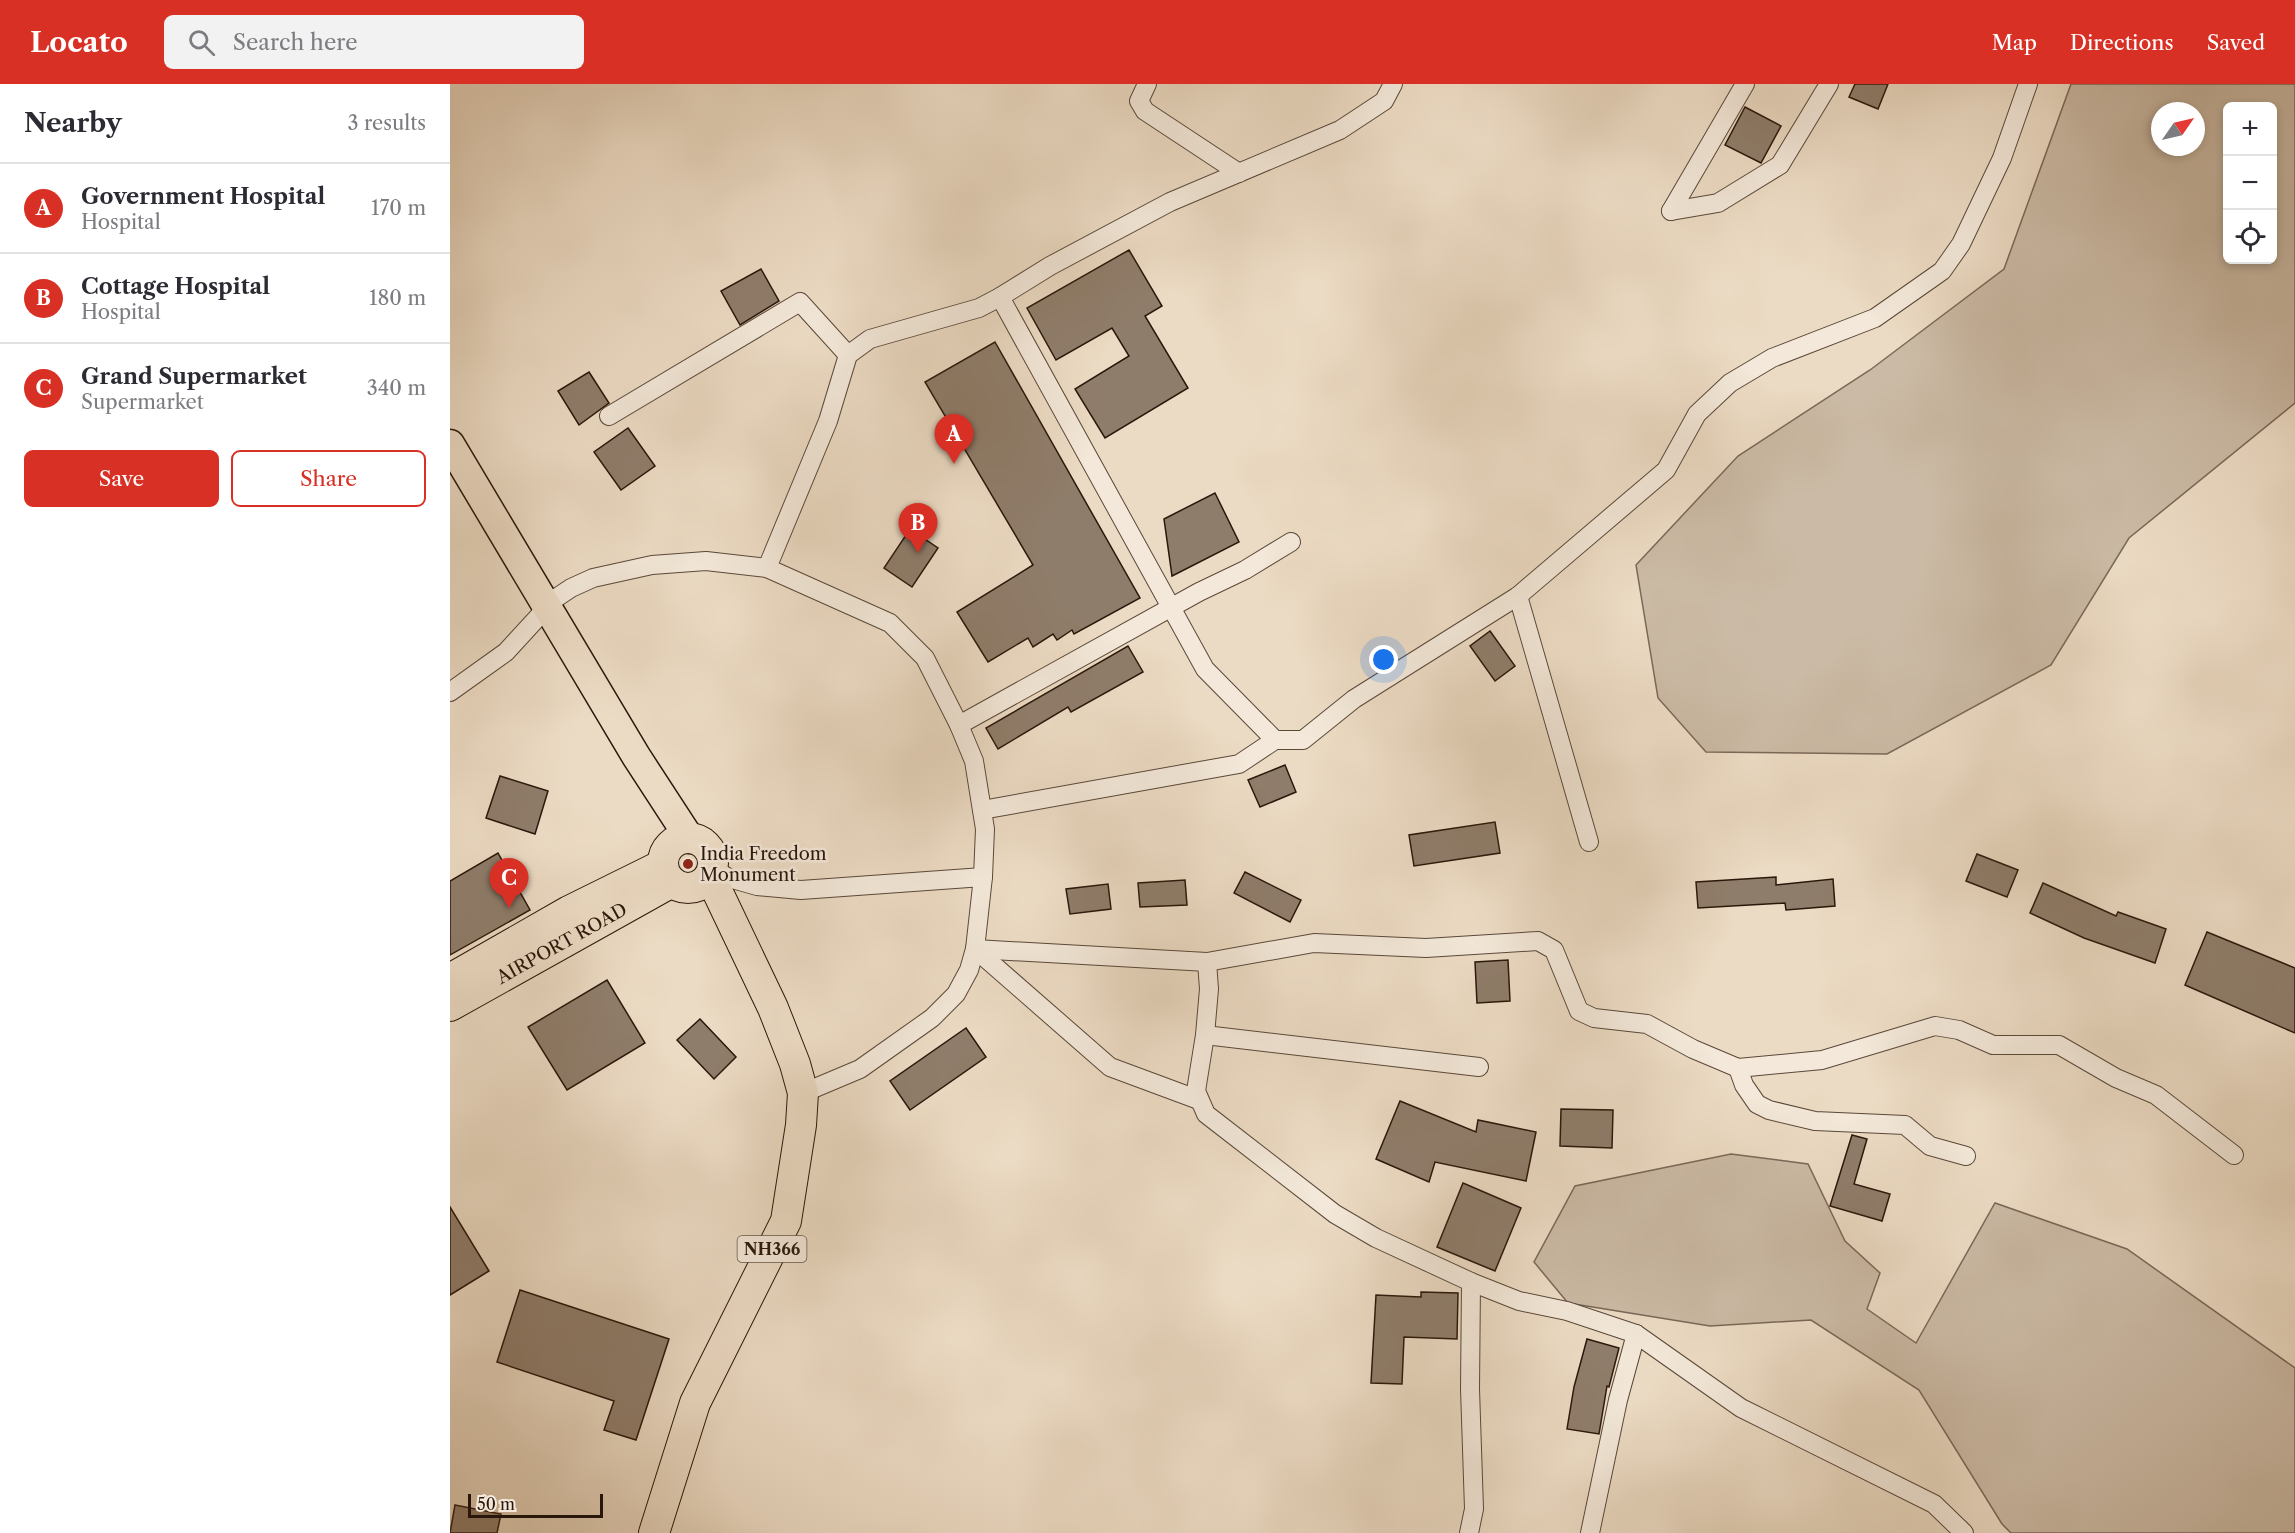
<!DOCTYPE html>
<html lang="en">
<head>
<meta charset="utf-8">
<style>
  body { margin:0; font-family:"Libre Caslon Text",serif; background:#f2f2f3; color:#2b2b33 }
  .controls { position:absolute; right:18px; top:18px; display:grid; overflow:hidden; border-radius:9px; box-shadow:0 3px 9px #0003 }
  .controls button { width:54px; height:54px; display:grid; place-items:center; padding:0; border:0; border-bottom:2px solid #e1e1e2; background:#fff; color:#2b2b33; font:30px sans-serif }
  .compass { position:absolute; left:1701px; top:18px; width:54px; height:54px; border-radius:50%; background:#fff; box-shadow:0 3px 9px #0003; rotate:56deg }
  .scale { position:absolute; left:18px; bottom:15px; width:135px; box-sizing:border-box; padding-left:6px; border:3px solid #2a170b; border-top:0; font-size:16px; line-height:21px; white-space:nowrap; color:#2a170b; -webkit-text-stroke:4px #f3e8d9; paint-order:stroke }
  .you { position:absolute; left:934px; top:576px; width:21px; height:21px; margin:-15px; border:4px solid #fff; border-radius:50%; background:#1a73e8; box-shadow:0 0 0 9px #1a73e833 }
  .badge { display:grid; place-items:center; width:39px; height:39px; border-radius:50%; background:#d93025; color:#fff; font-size:20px; font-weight:700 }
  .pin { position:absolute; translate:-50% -50px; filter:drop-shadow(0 2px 3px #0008) }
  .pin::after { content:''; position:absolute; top:32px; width:21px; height:18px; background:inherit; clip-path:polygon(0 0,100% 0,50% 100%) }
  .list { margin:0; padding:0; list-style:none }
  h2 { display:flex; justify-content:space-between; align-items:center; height:78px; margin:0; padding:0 24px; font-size:26px }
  h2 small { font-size:20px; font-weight:400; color:#7c7c81 }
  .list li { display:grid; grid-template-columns:39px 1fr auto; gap:18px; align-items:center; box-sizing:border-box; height:90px; padding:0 24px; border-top:2px solid #e1e1e2 }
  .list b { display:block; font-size:22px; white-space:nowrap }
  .list p { margin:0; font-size:20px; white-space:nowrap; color:#7c7c81 }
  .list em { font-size:20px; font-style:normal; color:#7c7c81 }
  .actions { display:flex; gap:12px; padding:18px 24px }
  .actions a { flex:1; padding:14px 0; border:2px solid #d93025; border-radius:9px; text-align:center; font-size:21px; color:#d93025 }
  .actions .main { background:#d93025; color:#fff }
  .icon { flex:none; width:33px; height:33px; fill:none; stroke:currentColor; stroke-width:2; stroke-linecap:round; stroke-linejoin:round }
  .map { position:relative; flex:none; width:1845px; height:1449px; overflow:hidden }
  header { display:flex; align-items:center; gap:36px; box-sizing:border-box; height:84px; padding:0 30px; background:#d93025; color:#fff }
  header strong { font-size:28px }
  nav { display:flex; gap:33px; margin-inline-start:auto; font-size:21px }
  .search { width:420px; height:54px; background:#f2f2f3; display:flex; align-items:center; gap:15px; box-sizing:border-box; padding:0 21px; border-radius:9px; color:#7c7c81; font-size:22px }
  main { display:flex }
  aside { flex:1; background:#fff }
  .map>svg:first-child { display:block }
</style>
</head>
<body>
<header>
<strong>Locato</strong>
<div class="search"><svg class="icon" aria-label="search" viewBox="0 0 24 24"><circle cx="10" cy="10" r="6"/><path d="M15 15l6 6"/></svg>Search here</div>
<nav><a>Map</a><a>Directions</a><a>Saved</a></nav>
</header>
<main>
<aside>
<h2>Nearby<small>3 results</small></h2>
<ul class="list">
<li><span class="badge">A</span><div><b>Government Hospital</b><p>Hospital</p></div><em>170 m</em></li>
<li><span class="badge">B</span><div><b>Cottage Hospital</b><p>Hospital</p></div><em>180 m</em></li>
<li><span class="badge">C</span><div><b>Grand Supermarket</b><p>Supermarket</p></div><em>340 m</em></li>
</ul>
<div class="actions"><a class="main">Save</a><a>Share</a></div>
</aside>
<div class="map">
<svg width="1845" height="1449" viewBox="0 0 1845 1449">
  <rect width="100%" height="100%" fill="#ecdbc4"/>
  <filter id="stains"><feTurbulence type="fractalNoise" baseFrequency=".00333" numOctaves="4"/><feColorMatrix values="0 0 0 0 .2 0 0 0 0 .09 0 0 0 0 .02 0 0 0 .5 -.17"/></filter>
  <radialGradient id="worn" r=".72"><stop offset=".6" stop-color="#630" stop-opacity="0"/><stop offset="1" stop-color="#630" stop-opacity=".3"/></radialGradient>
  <g fill="#cbbaa5" stroke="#7a6858" stroke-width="1.5" fill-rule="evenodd">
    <path d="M 1621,0 L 1845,0 L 1845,319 L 1679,454 L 1601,581 L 1437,670 L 1256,668 L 1208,614 L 1186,481 L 1288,372 L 1420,286 L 1554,185 ZM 1778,22 L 1822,22 L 1822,176 L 1778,176 ZM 1710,27 L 1746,27 L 1746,63 L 1710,63 Z"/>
    <polygon points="1281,1070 1358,1080 1395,1157 1430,1189 1417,1225 1466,1259 1545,1119 1677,1165 1845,1284 1845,1449 1561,1449 1552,1440 1469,1306 1361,1236 1260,1242 1118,1219 1084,1178 1125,1102"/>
  </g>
  <g fill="#8f7d6b" stroke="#2a170b" stroke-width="1.5">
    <polygon points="1405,0 1438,0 1428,25 1399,13"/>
    <polygon points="1295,23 1331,42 1311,79 1275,61"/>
    <polygon points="679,166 712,222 695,232 738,304 655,354 625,305 679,272 662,244 606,276 577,224"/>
    <polygon points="311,185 329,217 290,241 271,207"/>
    <polygon points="545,258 690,514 624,550 622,546 607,556 603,550 583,563 578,554 538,578 507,528 583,481 475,298"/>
    <polygon points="139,288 159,319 129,341 108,307"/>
    <polygon points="178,344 205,382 171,406 144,368"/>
    <polygon points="765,409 789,458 722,492 714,435"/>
    <polygon points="460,445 488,464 462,503 434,484"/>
    <polygon points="1040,547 1065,582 1045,597 1020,562"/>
    <polygon points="678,562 693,588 621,628 618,623 548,665 536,644"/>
    <polygon points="835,681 846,708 810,723 798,696"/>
    <polygon points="50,692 98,707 85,750 36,734"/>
    <polygon points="1045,738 1050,769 964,782 959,751"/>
    <polygon points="48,769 80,826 0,871 0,797"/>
    <polygon points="1527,770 1568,786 1557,813 1516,797"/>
    <polygon points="795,788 851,816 840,838 784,809"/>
    <polygon points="1326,793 1326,801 1383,795 1385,822 1336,826 1335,819 1248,824 1246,798"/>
    <polygon points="735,796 737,821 690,823 688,799"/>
    <polygon points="1593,799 1666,832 1668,828 1716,845 1705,879 1634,854 1580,829"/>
    <polygon points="658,800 661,825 620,830 616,805"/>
    <polygon points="1757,848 1845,884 1845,949 1735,901"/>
    <polygon points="1058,876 1060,917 1027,919 1025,878"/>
    <polygon points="157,896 195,959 117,1006 78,943"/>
    <polygon points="250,935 286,973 264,995 227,956"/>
    <polygon points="516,944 536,973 460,1026 440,997"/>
    <polygon points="950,1017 1026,1048 1028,1036 1086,1048 1076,1097 985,1078 979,1098 926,1075"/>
    <polygon points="1111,1025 1163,1026 1162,1064 1110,1062"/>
    <polygon points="1402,1051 1417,1055 1404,1100 1440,1110 1432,1137 1380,1122"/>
    <polygon points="1013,1099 1071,1124 1045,1187 987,1163"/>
    <polygon points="0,1123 39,1187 0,1211"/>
    <polygon points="70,1206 219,1255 186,1356 154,1346 164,1317 47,1278"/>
    <polygon points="971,1208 1008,1209 1007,1255 954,1253 952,1300 921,1299 926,1211 971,1213"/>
    <polygon points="1137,1255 1169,1264 1159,1303 1157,1302 1149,1350 1117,1345 1124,1303"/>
    <polygon points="5,1421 51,1430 47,1449 0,1449"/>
  </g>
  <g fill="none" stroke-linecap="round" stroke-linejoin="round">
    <g stroke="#5a4839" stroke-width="20">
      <g id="minor">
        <polyline points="697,0 689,17 695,27 789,89"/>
        <polyline points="1221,127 1268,119 1330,81 1379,0"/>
        <polyline points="1221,127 1295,0"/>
        <polyline points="550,213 755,585 825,656 853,656 904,615 1068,512 1216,386 1247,330 1280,299 1322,274 1425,234 1492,187 1511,160 1552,74 1578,0"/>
        <polyline points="159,332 350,218 398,271"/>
        <polyline points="317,484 378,337 398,271 420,255 529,224 550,213 600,182 720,118 890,46 934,17 943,0"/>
        <polyline points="1068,512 1139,758"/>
        <polyline points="0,608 56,568 89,532 97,520 121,504 143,494 202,481 256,477 317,484 440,539 475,574 509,641 524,677 535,745 533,793 525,865 519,886 506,910 482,934 410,985 353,1009"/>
        <polyline points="509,641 749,508 795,486 841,458"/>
        <polyline points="532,726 789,680 825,656"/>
        <polyline points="263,785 279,794 307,802 351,806 533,793"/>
        <polyline points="525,865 757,878 864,859 976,864 1088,857 1104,866 1129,927 1144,934 1197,940 1243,965 1288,984 1372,976 1485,942 1509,946 1543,961 1609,961 1666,994 1706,1011 1784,1071"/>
        <polyline points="525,865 660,983 749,1016"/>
        <polyline points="757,878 759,905 755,951 746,1007 756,1030 885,1130 926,1154 1021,1198 1069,1217 1117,1227 1186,1250 1291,1324 1484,1420 1514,1449"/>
        <polyline points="755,951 1029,983"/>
        <polyline points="1288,984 1294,1001 1307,1020 1319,1026 1365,1037 1455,1041 1480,1062 1516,1072"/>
        <polyline points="1019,1449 1024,1425 1020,1305 1021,1198"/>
        <polyline points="1140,1449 1168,1316 1186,1250"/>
      </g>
    </g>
    <g stroke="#2a170b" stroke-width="31">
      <polyline id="primary" points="0,360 186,672 240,755"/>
    </g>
    <g stroke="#2a170b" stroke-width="32">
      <g id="trunk">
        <circle cx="238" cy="779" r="25"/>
        <polyline points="0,895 119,827 206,784"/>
        <path id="s1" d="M 0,922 L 222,798"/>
        <polyline points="204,1449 245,1319 336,1137 351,1041 353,1009 345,980 323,924 260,792"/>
      </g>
    </g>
    <use href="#minor" stroke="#f3e8d9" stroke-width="18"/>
    <use href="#primary" stroke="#ecdbc4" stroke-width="28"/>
    <use href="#trunk" stroke="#ecdbc4" stroke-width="30"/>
  </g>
  <circle fill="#8f2418" stroke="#f3e8d9" stroke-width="2" cx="238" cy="780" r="6"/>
  <g text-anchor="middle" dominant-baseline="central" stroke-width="5" stroke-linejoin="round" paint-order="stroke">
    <rect fill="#f3e8d9" stroke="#665649" stroke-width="1.5" x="287.5" y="1152" width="69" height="26" rx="4.5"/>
    <g font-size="16" font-weight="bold" fill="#2a170b">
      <text x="322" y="1165">NH366</text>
    </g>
    <g font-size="18" fill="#2a170b" stroke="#f3e8d9" text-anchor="start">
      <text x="250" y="770">India Freedom<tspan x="250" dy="21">Monument</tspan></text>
    </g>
    <g font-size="18" fill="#2a170b" stroke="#f3e8d9">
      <text stroke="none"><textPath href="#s1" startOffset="128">AIRPORT ROAD</textPath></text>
    </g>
  </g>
  <rect width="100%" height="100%" filter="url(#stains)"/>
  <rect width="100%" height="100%" fill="url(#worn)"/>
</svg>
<div class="controls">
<button>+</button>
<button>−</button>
<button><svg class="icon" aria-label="locate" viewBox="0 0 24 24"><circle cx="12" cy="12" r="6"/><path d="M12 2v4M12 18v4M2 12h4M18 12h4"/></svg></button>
</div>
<svg class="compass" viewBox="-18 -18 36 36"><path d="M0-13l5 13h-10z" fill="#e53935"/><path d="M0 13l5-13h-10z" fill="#7c7c81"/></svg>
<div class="scale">50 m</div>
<div class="you"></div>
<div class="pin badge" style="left:504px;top:380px">A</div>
<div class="pin badge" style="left:468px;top:469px">B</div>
<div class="pin badge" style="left:59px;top:824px">C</div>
</div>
</main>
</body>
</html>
